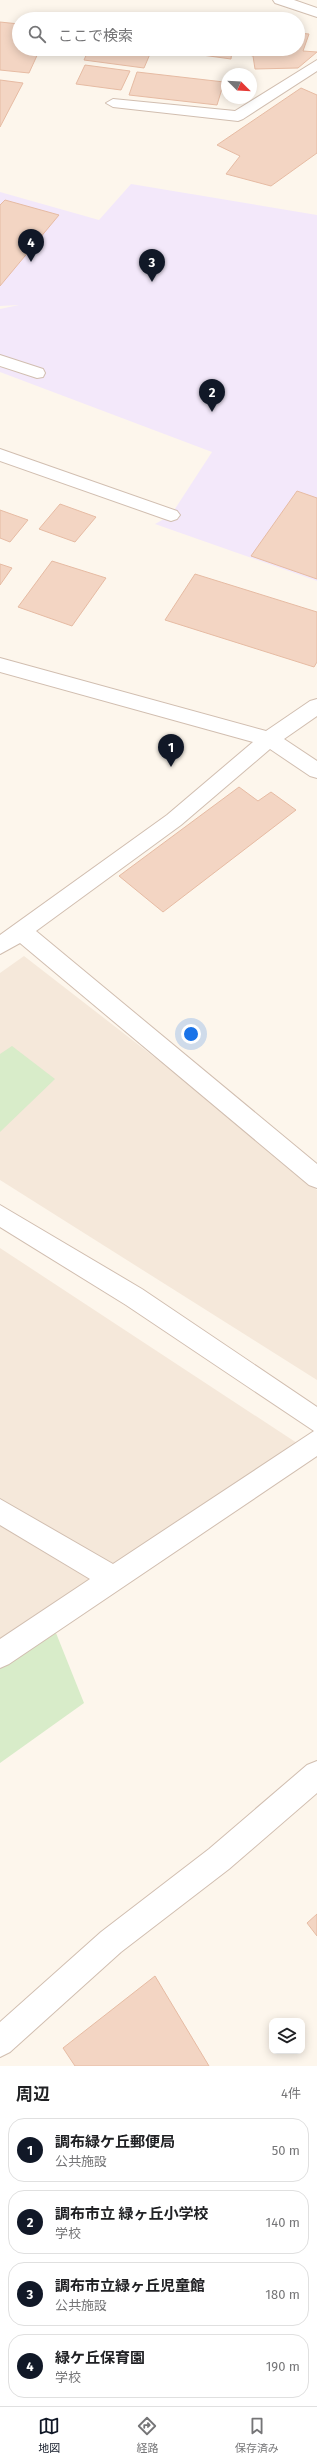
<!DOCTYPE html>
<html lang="ja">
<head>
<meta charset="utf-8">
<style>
  body { margin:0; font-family:"Fira Sans","Noto Sans JP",sans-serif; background:#f2f2f2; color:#202124 }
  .controls { position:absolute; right:12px; bottom:12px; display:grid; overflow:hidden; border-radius:8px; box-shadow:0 2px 10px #0003 }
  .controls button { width:36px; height:36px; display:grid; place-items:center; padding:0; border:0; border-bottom:1px solid #e0e0e0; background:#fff; color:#202124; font:20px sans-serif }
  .compass { position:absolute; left:221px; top:68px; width:36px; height:36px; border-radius:50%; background:#fff; box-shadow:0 2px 10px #0003; rotate:114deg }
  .you { position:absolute; left:191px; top:1034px; width:14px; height:14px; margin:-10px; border:3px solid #fff; border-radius:50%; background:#1a73e8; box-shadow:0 0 0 6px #1a73e833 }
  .badge { display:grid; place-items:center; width:26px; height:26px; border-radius:50%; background:#111827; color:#fff; font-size:13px; font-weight:700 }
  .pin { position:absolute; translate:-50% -33px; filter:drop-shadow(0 1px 2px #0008) }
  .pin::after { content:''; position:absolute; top:21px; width:14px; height:12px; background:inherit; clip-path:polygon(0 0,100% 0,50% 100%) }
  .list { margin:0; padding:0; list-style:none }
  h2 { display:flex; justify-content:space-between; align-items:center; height:52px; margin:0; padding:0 16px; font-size:17px }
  h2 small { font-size:13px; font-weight:400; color:#757577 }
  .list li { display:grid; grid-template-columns:26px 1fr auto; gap:12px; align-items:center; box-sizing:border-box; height:64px; margin:0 8px 8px; padding:0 8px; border:1px solid #e0e0e0; border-radius:16px }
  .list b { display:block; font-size:15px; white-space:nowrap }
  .list p { margin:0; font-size:13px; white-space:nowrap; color:#757577 }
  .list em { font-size:13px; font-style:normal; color:#757577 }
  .icon { flex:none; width:22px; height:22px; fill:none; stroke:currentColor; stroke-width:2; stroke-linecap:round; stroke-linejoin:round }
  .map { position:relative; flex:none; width:317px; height:2066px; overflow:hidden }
  .search { position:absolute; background:#fff; box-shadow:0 2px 10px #0003; left:12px; right:12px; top:12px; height:44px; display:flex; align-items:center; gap:10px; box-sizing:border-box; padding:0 14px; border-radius:22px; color:#757577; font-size:15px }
  .sheet { height:340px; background:#fff }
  nav { display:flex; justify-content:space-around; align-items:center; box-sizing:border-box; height:56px; border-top:1px solid #e0e0e0; background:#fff; font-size:11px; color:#757577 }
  nav a { display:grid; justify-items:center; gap:2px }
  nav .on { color:#111827 }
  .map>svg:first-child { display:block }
</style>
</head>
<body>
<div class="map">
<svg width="317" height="2066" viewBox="0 0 317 2066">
  <rect width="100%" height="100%" fill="#fdf6ec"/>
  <g fill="#f5e8da">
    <polygon points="24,956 211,1101 317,1190 317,1380 0,1180 0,973"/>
    <polygon points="0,1248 303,1447 0,1668"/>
  </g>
  <polygon fill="#f3e8fa" points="131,184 317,215 317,581 155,524 171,515 212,452 0,372 0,309 19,305 0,306 0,192 99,220"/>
  <g fill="#d8ecc9">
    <polygon points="12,1046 55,1079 0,1132 0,1054"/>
    <polygon points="56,1633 84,1703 0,1763 0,1669"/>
  </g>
  <g fill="#f3d5c3" stroke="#e6bba3">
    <polygon points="0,22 19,24 19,49 40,49 29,73 0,70"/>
    <polygon points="298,33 309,34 303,51 317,52 298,68 255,69 253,56 232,51 231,59 166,50 298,49"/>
    <polygon points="89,49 124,49 150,54 144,68 84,60"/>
    <polygon points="85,65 130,71 121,90 76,84"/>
    <polygon points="137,72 224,82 217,105 129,95"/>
    <polygon points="0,80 23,83 0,127"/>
    <polygon points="301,88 317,95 317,153 271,186 226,174 240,156 217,145"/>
    <polygon points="5,200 59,215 0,286 0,205"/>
    <polygon points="297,491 317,498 317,579 251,556"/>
    <polygon points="60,504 96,517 75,542 39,529"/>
    <polygon points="0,510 28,520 10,542 0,538"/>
    <polygon points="52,561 106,578 72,626 18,607"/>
    <polygon points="0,564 12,568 0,585"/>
    <polygon points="195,574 317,612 317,662 314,667 165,620"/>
    <polygon points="239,787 258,801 271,792 296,810 163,912 119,876"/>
    <polygon points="317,1914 317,1936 307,1923"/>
    <polygon points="155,1976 209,2066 75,2066 63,2048"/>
  </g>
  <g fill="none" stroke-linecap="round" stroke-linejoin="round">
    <g stroke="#d1beb0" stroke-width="2">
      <g id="minor">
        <polygon points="273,0 294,0 317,8 317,17 275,3"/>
        <polygon points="317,60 317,71 243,119 238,121 113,107 106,103 113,99 235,111"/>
        <polygon points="0,355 43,369 45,373 43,377 37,378 0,366"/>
        <polygon points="0,449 177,511 180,515 177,519 171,521 165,519 0,461"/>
        <polygon points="0,658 266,731 310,701 317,699 317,716 284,739 317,761 317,778 310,776 270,749 181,825 36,931 317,1164 317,1188 309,1185 20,943 0,954 0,935 167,815 253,742 0,672"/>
        <polygon points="0,1205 142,1289 317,1407 317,1456 9,1664 0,1668 0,1639 90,1579 0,1525 0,1499 113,1564 314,1431 126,1305 0,1227"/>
        <polygon points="317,1761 317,1793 229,1869 121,1952 10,2052 0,2057 0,2022 101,1932 209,1849 307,1765"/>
      </g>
    </g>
    <use href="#minor" fill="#fff" fill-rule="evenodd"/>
  </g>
</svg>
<div class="controls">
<button><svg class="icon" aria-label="layers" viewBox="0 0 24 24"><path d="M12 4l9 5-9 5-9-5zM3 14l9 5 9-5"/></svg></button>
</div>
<svg class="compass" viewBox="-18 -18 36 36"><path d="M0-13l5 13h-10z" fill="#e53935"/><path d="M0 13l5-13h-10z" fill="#757577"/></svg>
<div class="you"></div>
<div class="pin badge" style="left:171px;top:767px">1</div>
<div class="pin badge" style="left:212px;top:412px">2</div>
<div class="pin badge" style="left:152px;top:282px">3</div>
<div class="pin badge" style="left:31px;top:262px">4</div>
<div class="search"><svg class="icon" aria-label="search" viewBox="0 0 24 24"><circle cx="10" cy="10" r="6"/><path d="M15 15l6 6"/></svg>ここで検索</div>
</div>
<section class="sheet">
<h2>周辺<small>4件</small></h2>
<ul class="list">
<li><span class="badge">1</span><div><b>調布緑ケ丘郵便局</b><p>公共施設</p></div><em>50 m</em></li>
<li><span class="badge">2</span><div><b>調布市立 緑ヶ丘小学校</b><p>学校</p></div><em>140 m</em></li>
<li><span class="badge">3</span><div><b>調布市立緑ヶ丘児童館</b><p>公共施設</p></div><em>180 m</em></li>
<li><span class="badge">4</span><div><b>緑ケ丘保育園</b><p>学校</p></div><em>190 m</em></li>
</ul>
</section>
<nav>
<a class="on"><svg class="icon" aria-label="map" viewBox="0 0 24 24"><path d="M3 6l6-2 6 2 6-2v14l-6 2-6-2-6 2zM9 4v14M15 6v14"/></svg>地図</a>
<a><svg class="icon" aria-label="directions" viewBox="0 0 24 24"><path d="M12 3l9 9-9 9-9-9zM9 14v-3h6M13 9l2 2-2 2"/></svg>経路</a>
<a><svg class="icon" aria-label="saved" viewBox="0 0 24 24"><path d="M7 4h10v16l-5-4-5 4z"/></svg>保存済み</a>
</nav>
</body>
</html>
